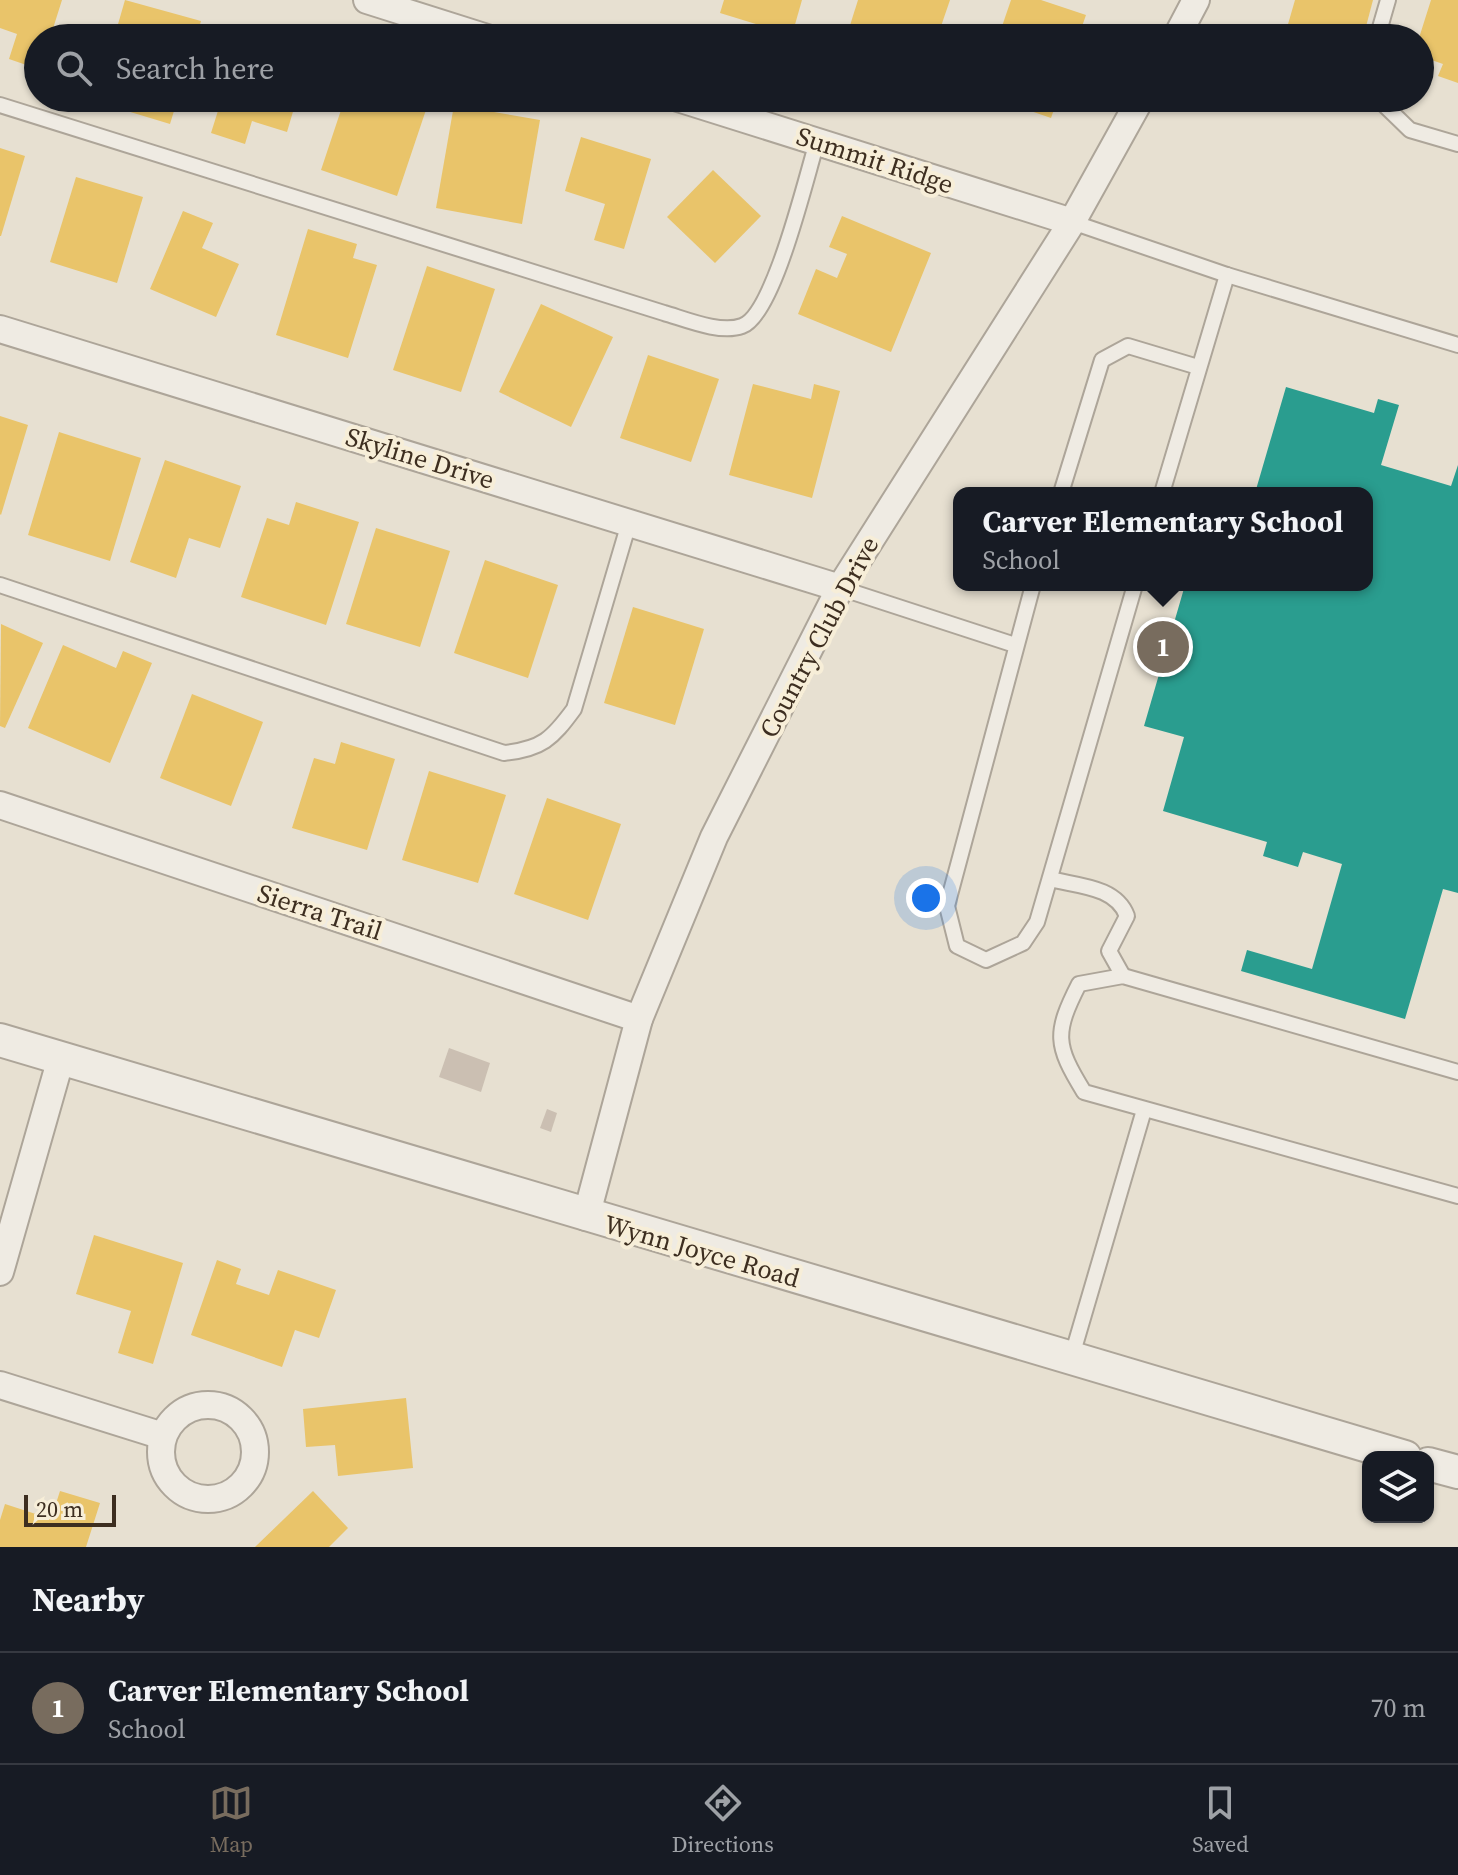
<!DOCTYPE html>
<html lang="en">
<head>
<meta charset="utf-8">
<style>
  body { margin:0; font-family:"Source Serif 4",serif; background:#20242c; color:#f1f3f6 }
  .controls { position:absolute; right:24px; bottom:24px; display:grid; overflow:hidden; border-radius:16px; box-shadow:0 2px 6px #0004 }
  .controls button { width:72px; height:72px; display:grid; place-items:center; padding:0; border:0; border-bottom:2px solid #363941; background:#171b24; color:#f1f3f6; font:40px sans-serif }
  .scale { position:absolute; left:24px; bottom:20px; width:92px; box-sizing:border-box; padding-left:8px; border:4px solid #3d2e20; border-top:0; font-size:22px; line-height:28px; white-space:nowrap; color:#3d2e20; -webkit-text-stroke:6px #f7eed8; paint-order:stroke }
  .you { position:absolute; left:926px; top:898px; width:28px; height:28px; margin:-20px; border:6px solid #fff; border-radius:50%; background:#1a73e8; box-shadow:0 0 0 12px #1a73e833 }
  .badge { display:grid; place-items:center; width:52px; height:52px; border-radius:50%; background:#786c5e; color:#fff; font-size:26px; font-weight:700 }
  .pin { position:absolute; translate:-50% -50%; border:4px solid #fff; box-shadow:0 2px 8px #0006 }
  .popup { position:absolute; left:953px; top:487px; width:420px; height:104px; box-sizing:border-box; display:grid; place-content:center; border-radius:16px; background:#171b24; filter:drop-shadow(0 2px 6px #0005); font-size:26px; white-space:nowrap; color:#9ea1a6 }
  .popup b { font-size:30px; color:#f1f3f6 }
  .popup::after { content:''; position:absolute; left:50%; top:100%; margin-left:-16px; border:16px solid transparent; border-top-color:#171b24 }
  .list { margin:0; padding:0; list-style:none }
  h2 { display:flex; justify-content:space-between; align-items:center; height:104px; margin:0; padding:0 32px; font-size:34px }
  h2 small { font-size:26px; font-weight:400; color:#9ea1a6 }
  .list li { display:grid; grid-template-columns:52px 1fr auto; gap:24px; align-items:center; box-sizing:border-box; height:112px; padding:0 32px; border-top:2px solid #363941 }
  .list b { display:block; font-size:30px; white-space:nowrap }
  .list p { margin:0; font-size:26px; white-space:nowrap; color:#9ea1a6 }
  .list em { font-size:26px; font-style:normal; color:#9ea1a6 }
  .icon { flex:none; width:44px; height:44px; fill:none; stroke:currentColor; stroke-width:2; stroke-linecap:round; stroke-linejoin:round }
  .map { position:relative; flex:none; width:1458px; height:1547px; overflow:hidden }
  .search { position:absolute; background:#171b24; box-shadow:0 2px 6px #0004; left:24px; right:24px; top:24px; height:88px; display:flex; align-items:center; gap:20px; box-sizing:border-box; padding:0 28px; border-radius:44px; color:#9ea1a6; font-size:30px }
  .sheet { height:216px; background:#171b24 }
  nav { display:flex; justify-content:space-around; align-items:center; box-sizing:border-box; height:112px; border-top:2px solid #363941; background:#171b24; font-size:22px; color:#9ea1a6 }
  nav a { display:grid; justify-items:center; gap:4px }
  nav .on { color:#786c5e }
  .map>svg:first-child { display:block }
</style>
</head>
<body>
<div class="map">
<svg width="1458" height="1547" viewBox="0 0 1458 1547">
  <rect width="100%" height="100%" fill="#e7e0d1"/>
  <g fill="#e9c46a">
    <polygon points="0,0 62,0 50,38 38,38 38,69 9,59 17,34 0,28"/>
    <polygon points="125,0 201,21 196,38 114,38"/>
    <polygon points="724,0 802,0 792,35 720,13"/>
    <polygon points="858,0 950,0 937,38 846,38"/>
    <polygon points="1011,0 1041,0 1086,15 1078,38 998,38"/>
    <polygon points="1295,0 1373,0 1363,38 1284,38"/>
    <polygon points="1431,0 1458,0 1458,83 1438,76 1443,64 1420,56 1419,38"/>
    <polygon points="95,98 178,98 170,124 94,101"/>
    <polygon points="222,98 297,98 287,132 252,121 245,144 211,133"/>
    <polygon points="345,98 430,98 397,196 321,170"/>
    <polygon points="993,98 1058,98 1051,118"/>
    <polygon points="454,105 540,120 522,224 436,208"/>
    <polygon points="581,137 651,159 624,249 594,240 605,204 565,191"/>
    <polygon points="0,148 25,156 1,236 0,236"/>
    <polygon points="713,170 761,216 715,263 667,217"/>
    <polygon points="76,177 143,197 117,283 50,262"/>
    <polygon points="183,211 213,223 202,248 239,264 216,317 150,289"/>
    <polygon points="842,216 931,253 891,352 798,314 816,269 837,278 847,254 829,247"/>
    <polygon points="308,229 357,244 353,258 377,265 348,358 276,335"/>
    <polygon points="427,266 495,289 461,392 393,370"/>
    <polygon points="541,304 613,337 571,427 499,392"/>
    <polygon points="648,355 719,379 691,462 620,438"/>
    <polygon points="753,384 811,399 814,384 840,391 812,498 729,475"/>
    <polygon points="0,416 28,425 1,515 0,514"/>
    <polygon points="59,432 141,458 110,561 28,535"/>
    <polygon points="165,460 241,486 220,548 189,538 176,578 130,562"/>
    <polygon points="296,502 359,522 326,625 241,597 267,518 289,525"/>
    <polygon points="376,528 450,551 420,647 346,624"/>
    <polygon points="485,560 558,585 528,678 454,653"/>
    <polygon points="633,607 704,629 675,725 604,703"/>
    <polygon points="1,624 43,643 5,728 0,726"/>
    <polygon points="63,645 116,668 123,651 152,663 110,763 28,728"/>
    <polygon points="192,694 263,722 231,806 160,778"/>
    <polygon points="341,742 395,759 367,850 292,828 314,758 335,764"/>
    <polygon points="429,771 506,795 478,883 402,860"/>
    <polygon points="547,798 621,824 588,920 514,894"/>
    <polygon points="94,1235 183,1263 153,1364 118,1353 131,1311 76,1294"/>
    <polygon points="217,1260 241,1269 236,1284 269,1295 278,1270 336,1290 319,1338 295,1330 282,1367 191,1335"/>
    <polygon points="406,1398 413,1468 338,1476 335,1445 306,1447 303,1409"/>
    <polygon points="60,1491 100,1503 86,1547 0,1547 0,1520 5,1504 51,1519"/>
    <polygon points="313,1491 348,1528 329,1547 255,1547"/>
  </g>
  <polygon fill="#2a9d8f" points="1286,387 1374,413 1378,399 1399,405 1381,465 1451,486 1458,465 1458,893 1443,889 1405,1019 1241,971 1247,950 1312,969 1342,864 1303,852 1298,867 1263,856 1267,842 1163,811 1184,737 1144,726 1185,585 1367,585 1367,493 1255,493"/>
  <g fill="#cbbfb2">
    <polygon points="449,1048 490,1063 481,1092 439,1077"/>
    <polygon points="547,1109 557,1113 551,1132 540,1128"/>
  </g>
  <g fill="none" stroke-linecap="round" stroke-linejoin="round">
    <g stroke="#ada599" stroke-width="18">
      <g id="service">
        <polyline points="1377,38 1388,0"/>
        <polyline points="1377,98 1410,130 1458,144"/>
        <path d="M 0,105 L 664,313 C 685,319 720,334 742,326 C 774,315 806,177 817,142"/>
        <polyline points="1072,222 1227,275 1458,345"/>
        <polyline points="1061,493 1102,360 1128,346 1198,367"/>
        <polyline points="1162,493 1227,275"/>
        <path d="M 0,585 L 504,753 C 542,749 552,739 574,709 L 629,523"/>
        <polyline points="1033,585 947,906 957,946 986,960 1023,943 1037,922 1135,585"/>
        <polyline points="840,588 1015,645"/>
        <path d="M 1050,879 C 1077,886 1116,886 1127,916 L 1109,951 L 1123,976"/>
        <path d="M 1458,1072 L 1123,976 L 1079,984 C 1054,1033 1055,1045 1084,1092 L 1458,1196"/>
        <polyline points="1071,1359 1144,1110"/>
      </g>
    </g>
    <g stroke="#ada599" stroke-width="30">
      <g id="minor">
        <polyline points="367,0 487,38"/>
        <polyline points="1176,38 1196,0"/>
        <polyline points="678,98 1072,222"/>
        <polyline points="0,329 840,588"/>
        <polyline points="0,805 639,1019"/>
        <polyline points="586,1217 639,1019 714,837 840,588 1072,222 1141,98"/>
        <polyline points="0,1272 61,1058"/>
        <polyline points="0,1385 163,1436"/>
        <circle cx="208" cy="1452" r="47"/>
      </g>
    </g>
    <g stroke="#ada599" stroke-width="36">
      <g id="tertiary">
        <polyline points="0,1040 1405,1457"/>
        <polyline points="1428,1464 1458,1472"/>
      </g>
    </g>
    <use href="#service" stroke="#efebe3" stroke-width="14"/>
    <use href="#minor" stroke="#efebe3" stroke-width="26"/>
    <use href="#tertiary" stroke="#efebe3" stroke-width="32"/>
  </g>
  <g text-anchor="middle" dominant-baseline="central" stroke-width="8" stroke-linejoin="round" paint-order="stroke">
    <g font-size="26" fill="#3d2e20" stroke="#f7eed8">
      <text transform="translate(875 160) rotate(18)">Summit Ridge</text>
      <text transform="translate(420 458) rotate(17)">Skyline Drive</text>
      <text transform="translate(819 637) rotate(-62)">Country Club Drive</text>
      <text transform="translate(320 912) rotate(18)">Sierra Trail</text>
      <text transform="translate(702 1251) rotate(16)">Wynn Joyce Road</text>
    </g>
  </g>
</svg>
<div class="controls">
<button><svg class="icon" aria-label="layers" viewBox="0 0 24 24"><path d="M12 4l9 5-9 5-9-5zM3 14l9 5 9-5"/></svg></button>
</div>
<div class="scale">20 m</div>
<div class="you"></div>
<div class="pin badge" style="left:1163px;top:647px">1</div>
<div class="popup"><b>Carver Elementary School</b>School</div>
<div class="search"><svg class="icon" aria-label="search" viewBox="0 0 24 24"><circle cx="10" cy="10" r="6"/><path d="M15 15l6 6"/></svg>Search here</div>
</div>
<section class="sheet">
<h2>Nearby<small></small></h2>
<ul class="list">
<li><span class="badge">1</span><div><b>Carver Elementary School</b><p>School</p></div><em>70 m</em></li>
</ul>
</section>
<nav>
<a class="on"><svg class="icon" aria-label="map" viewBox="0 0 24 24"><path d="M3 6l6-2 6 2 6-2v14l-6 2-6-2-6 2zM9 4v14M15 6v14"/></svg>Map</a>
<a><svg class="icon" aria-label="directions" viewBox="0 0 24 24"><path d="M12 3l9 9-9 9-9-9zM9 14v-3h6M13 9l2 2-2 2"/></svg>Directions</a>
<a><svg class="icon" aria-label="saved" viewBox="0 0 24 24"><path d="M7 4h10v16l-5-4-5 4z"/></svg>Saved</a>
</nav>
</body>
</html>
